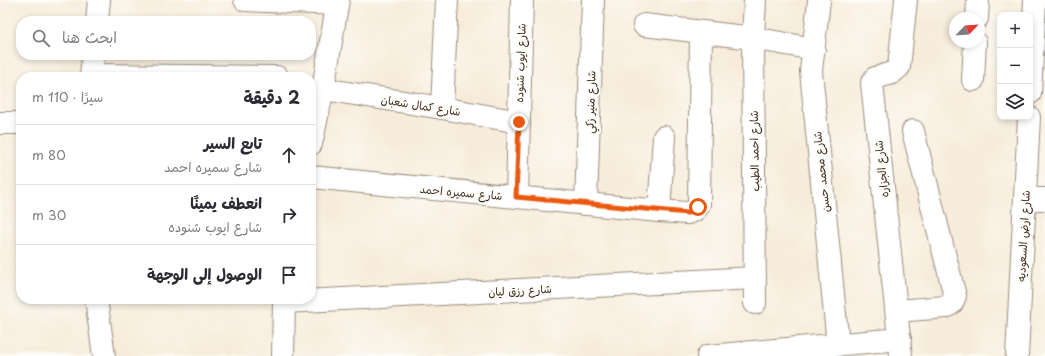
<!DOCTYPE html>
<html lang="ar">
<head>
<meta charset="utf-8">
<style>
  body { margin:0; font-family:"Playpen Sans","Playpen Sans Arabic",sans-serif; background:#f7f7f7; color:#2b2b33; direction:rtl }
  .controls { position:absolute; right:12px; top:12px; display:grid; overflow:hidden; border-radius:8px; box-shadow:0 2px 6px #0003 }
  .controls button { width:36px; height:36px; display:grid; place-items:center; padding:0; border:0; border-bottom:1px solid #e1e1e2; background:#fff; color:#2b2b33; font:20px sans-serif }
  .compass { position:absolute; left:949px; top:12px; width:36px; height:36px; border-radius:50%; background:#fff; box-shadow:0 2px 6px #0003; rotate:65deg }
  .stop { position:absolute; width:12px; height:12px; margin:-9px; border:3px solid #ea580c; border-radius:50%; background:#fff }
  .stop.end { background:#ea580c; border-color:#fff; box-shadow:0 1px 4px #0008 }
  .list { margin:0; padding:0; list-style:none }
  h2 { display:flex; justify-content:space-between; align-items:center; height:52px; margin:0; padding:0 16px; font-size:17px }
  h2 small { font-size:13px; font-weight:400; color:#7c7c81 }
  .list li { display:grid; grid-template-columns:26px 1fr auto; gap:12px; align-items:center; box-sizing:border-box; height:60px; padding:0 16px; border-top:1px solid #e1e1e2 }
  .list b { display:block; font-size:15px; white-space:nowrap }
  .list p { margin:0; font-size:13px; white-space:nowrap; color:#7c7c81 }
  .list em { font-size:13px; font-style:normal; color:#7c7c81 }
  .icon { flex:none; width:22px; height:22px; fill:none; stroke:currentColor; stroke-width:2; stroke-linecap:round; stroke-linejoin:round }
  .map { position:relative; flex:none; width:1045px; height:356px; overflow:hidden; direction:ltr }
  .search { position:absolute; background:#fff; box-shadow:0 2px 6px #0003; left:16px; top:16px; width:300px; height:44px; display:flex; align-items:center; gap:10px; box-sizing:border-box; padding:0 14px; border-radius:16px; color:#7c7c81; font-size:15px }
  .panel { position:absolute; background:#fff; box-shadow:0 2px 6px #0003; left:16px; top:72px; width:300px; height:232px; border-radius:16px; direction:rtl }
  .map>svg:first-child { display:block }
</style>
</head>
<body>
<div class="map">
<svg width="1045" height="356" viewBox="0 0 1045 356">
  <rect width="100%" height="100%" fill="#fdfcf7"/>
  <filter id="ink" filterUnits="userSpaceOnUse"><feTurbulence type="fractalNoise" baseFrequency=".025" numOctaves="2"/><feDisplacementMap in="SourceGraphic" scale="8" xChannelSelector="R" yChannelSelector="G"/><feConvolveMatrix kernelMatrix="1 2 1 2 8 2 1 2 1" color-interpolation-filters="sRGB"/></filter>
  <filter id="wash" filterUnits="userSpaceOnUse"><feTurbulence type="fractalNoise" baseFrequency=".012" numOctaves="4" result="noise"/><feDisplacementMap in="SourceGraphic" scale="16" xChannelSelector="R" yChannelSelector="G"/><feGaussianBlur stdDeviation="0.9" result="paint"/><feColorMatrix in="noise" values="0 0 0 0 0 0 0 0 0 0 0 0 0 0 0 0 0 1.4 0 .05"/><feComposite in="paint" operator="in"/></filter>
  <g filter="url(#wash)">
    <rect width="100%" height="100%" fill="#f7ecda"/>
  </g>
  <g filter="url(#ink)">
    <g fill="none" stroke-linecap="round" stroke-linejoin="round">
      <g stroke="#998b7c" stroke-width="24">
        <g id="minor">
          <polyline points="245,0 337,4"/>
          <polyline points="755,0 753,38 755,303"/>
          <polyline points="819,0 811,71 838,345"/>
          <polyline points="977,18 978,0"/>
          <polyline points="97,21 99,0"/>
          <polyline points="644,25 753,38 814,49"/>
          <polyline points="92,75 277,77"/>
          <polyline points="91,77 93,55"/>
          <polyline points="973,80 975,42"/>
          <polyline points="323,89 442,108 519,122"/>
          <polyline points="1030,93 1035,0"/>
          <polyline points="442,108 447,0"/>
          <polyline points="0,123 21,123"/>
          <polyline points="311,144 323,89 338,0"/>
          <path d="M 311,177 L 659,211 L 687,213 C 694,212 697,209 699,204 L 701,32"/>
          <polyline points="517,197 522,0"/>
          <polyline points="1025,199 1045,199"/>
          <polyline points="586,204 593,0"/>
          <polyline points="659,211 664,137"/>
          <polyline points="96,299 104,356"/>
          <polyline points="284,302 755,278"/>
          <polyline points="897,311 946,307 952,303 955,296 913,131"/>
          <polyline points="283,356 284,299"/>
          <polyline points="708,356 900,339"/>
          <polyline points="901,356 872,83 875,78 892,73 899,67 906,0"/>
          <polyline points="1017,356 1029,117"/>
        </g>
      </g>
      <use href="#minor" stroke="#fff" stroke-width="22"/>
    </g>
  </g>
  <g fill="none" stroke-linecap="round" stroke-linejoin="round" filter="url(#ink)">
    <polyline stroke="#ea580c" stroke-width="5" points="519,122 516,197 688,213 691,212 698,207"/>
  </g>
  <g text-anchor="middle" dominant-baseline="central" stroke-width="4" stroke-linejoin="round" paint-order="stroke">
    <g font-size="11" fill="#3b2a1e" stroke="#fdfcf7">
      <text transform="translate(520 63) rotate(-88)">شارع ايوب شنوده</text>
      <text transform="translate(590 102) rotate(-88)">شارع منير زكي</text>
      <text transform="translate(421 105) rotate(9)">شارع كمال شعبان</text>
      <text transform="translate(754 151) rotate(-91)">شارع احمد الطيب</text>
      <text transform="translate(881 169) rotate(-96)">شارع الجزاره</text>
      <text transform="translate(821 172) rotate(-96)">شارع محمد حسن</text>
      <text transform="translate(461 192) rotate(5)">شارع سميره احمد</text>
      <text transform="translate(1023 236) rotate(-87)">شارع ارض السعوديه</text>
      <text transform="translate(520 290) rotate(-3)">شارع رزق ليان</text>
    </g>
  </g>
</svg>
<div class="controls">
<button>+</button>
<button>−</button>
<button><svg class="icon" aria-label="layers" viewBox="0 0 24 24"><path d="M12 4l9 5-9 5-9-5zM3 14l9 5 9-5"/></svg></button>
</div>
<svg class="compass" viewBox="-18 -18 36 36"><path d="M0-13l5 13h-10z" fill="#e53935"/><path d="M0 13l5-13h-10z" fill="#7c7c81"/></svg>
<div class="stop" style="left:698px;top:207px"></div>
<div class="stop end" style="left:519px;top:122px"></div>
<div class="search"><svg class="icon" aria-label="search" viewBox="0 0 24 24"><circle cx="10" cy="10" r="6"/><path d="M15 15l6 6"/></svg>ابحث هنا</div>
<section class="panel">
<h2>2 دقيقة<small>سيرًا · 110 m</small></h2>
<ul class="list">
<li><svg class="icon" aria-label="ahead" viewBox="0 0 24 24"><path d="M12 20V5M6 11l6-6 6 6"/></svg><div><b>تابع السير</b><p>شارع سميره احمد</p></div><em>80 m</em></li>
<li><svg class="icon" aria-label="right" viewBox="0 0 24 24"><path d="M7 20v-9h11M14 6l5 5-5 5"/></svg><div><b>انعطف يمينًا</b><p>شارع ايوب شنوده</p></div><em>30 m</em></li>
<li><svg class="icon" aria-label="arrive" viewBox="0 0 24 24"><path d="M6 21V4h12l-3 4 3 4H6"/></svg><div><b>الوصول إلى الوجهة</b></div></li>
</ul>
</section>
</div>
</body>
</html>
